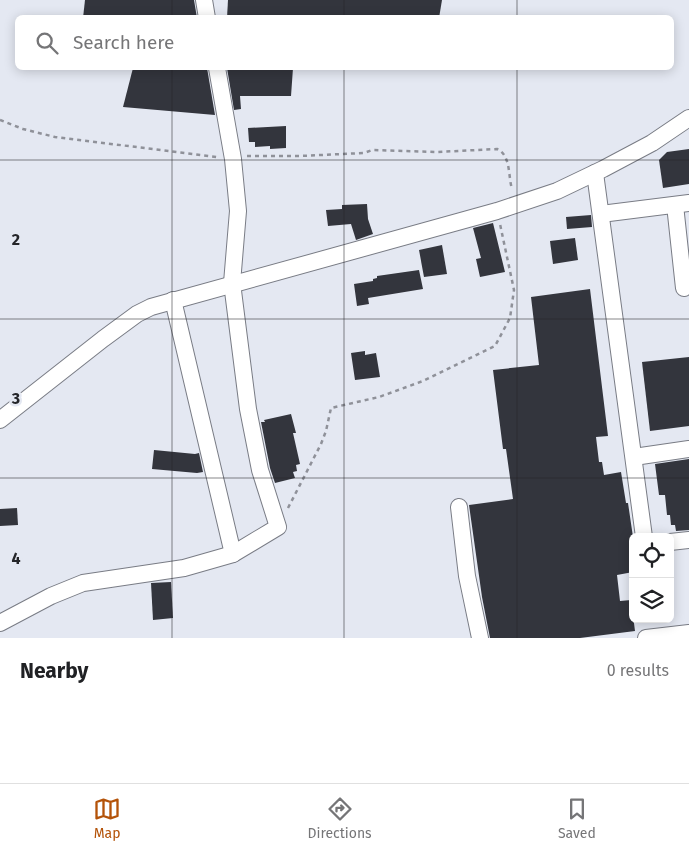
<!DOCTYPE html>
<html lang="en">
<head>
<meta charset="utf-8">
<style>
  body { margin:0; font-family:"Fira Sans",sans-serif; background:#f2f2f2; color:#202124 }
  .controls { position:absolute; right:15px; bottom:15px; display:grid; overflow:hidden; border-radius:8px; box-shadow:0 2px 12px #0003 }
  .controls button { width:45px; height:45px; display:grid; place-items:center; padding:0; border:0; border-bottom:1px solid #e0e0e0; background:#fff; color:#202124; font:25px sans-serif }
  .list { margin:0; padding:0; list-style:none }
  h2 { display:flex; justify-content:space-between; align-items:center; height:65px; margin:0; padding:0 20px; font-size:21px }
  h2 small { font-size:16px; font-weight:400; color:#757577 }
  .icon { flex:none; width:28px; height:28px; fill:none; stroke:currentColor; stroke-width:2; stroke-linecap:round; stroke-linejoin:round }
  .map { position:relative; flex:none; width:689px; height:638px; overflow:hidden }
  .search { position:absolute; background:#fff; box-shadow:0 2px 12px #0003; left:15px; right:15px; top:15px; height:55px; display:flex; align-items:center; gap:12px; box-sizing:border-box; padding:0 18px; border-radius:8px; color:#757577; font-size:19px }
  .sheet { height:145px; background:#fff }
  nav { display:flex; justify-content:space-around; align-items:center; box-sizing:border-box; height:70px; border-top:1px solid #e0e0e0; background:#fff; font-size:14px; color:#757577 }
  nav a { display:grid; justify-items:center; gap:2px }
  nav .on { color:#b45309 }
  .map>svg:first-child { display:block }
</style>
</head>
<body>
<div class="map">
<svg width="689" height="638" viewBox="0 0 689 638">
  <rect width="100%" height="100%" fill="#e4e8f2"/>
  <g fill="#33353d">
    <polygon points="85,0 194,0 197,18 83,18"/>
    <polygon points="228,0 442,0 439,18 227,18"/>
    <polygon points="133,68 207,68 215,115 123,107"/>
    <polygon points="227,68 293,68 291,96 240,96 241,109 234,110"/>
    <polygon points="286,126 286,148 270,149 270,146 255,147 255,142 249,142 248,128"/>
    <polygon points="689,149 689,184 663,188 659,160 667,152"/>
    <polygon points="367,204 368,219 373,234 356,240 351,224 328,226 326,210 342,209 342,205"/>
    <polygon points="591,215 592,227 567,229 566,217"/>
    <polygon points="493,223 505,272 480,277 476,259 481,258 473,228"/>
    <polygon points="575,238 578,260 553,264 550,241"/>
    <polygon points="442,245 447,274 424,277 419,250"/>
    <polygon points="419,270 423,289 368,298 369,304 357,306 354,284 373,281 373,279 377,278 377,276"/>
    <polygon points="590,289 608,436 596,437 599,462 602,462 604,475 621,472 626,503 628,503 633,537 633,572 617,575 620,601 631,600 635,631 580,638 490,638 482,597 469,505 513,499 506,449 503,449 493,370 539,365 531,297"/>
    <polygon points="365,351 365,355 376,353 380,377 355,380 351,353"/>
    <polygon points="689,357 689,426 650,431 642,362"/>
    <polygon points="291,414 296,433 293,433 300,464 296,465 297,471 293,472 295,478 275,483 270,468 261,422 265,422 264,420"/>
    <polygon points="154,450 195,454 199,453 203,472 197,473 152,469"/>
    <polygon points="689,459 689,530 676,531 675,525 671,525 670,515 667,515 665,495 659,495 655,464"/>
    <polygon points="17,508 18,525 0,526 0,509"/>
    <polygon points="171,582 173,618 153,620 151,583"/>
  </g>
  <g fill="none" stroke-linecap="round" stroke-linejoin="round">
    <g stroke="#797c85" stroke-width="18">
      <g id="minor">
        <polyline points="204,0 207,18"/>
        <polyline points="595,173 644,537"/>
        <polyline points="675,205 684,288"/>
        <polyline points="601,214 689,203"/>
        <polyline points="173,300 233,554"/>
        <polyline points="0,420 103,339 137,314 151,307 497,211 557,191 603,169 652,143 689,118"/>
        <polyline points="634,457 689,449"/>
        <polyline points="459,507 467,576 480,638"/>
        <polyline points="670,542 689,540"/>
        <polyline points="0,623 51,596 83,583 184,568 233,554 278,527 260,470 248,409 232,283 238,211 233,159 217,68"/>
        <polyline points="646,638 689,633"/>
      </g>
    </g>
    <g stroke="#8f9199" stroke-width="2.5" stroke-dasharray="4 4" stroke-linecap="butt">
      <polyline points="0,120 23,129 55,137 217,157"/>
      <path d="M 247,156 L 299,156 L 364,153 L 372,150 L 438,152 L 497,149 C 511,155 508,176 512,189"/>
      <polyline points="288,508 321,444 326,431 331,408 379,397 423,381 495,346 510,318 514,290 500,224"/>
    </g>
    <use href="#minor" stroke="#fff" stroke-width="16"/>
  </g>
  <path fill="none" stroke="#242529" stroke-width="1" stroke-opacity="0.55" d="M 172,0 L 172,18M 344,0 L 344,18M 517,0 L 517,18M 172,68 L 172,638M 344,68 L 344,638M 517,68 L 517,638M 0,160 L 689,160M 0,319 L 689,319M 0,478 L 689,478"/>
  <g font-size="16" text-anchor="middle" font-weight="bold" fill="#242529" stroke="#e4e8f2" stroke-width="5" stroke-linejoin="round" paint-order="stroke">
    <text x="16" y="245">2</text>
    <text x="16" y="404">3</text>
    <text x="16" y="564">4</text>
  </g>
</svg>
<div class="controls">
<button><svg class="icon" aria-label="locate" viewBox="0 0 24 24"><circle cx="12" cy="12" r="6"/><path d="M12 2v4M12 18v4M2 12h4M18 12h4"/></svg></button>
<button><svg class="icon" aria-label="layers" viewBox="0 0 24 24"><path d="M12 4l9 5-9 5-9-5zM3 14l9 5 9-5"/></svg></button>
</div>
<div class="search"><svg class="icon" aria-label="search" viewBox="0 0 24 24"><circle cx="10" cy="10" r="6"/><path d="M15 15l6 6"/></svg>Search here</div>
</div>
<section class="sheet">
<h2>Nearby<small>0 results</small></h2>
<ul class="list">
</ul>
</section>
<nav>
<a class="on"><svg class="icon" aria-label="map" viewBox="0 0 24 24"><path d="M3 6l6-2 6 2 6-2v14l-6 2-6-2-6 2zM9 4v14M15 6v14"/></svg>Map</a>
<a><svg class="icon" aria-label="directions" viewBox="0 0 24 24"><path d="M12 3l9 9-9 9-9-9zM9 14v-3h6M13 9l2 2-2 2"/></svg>Directions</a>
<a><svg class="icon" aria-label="saved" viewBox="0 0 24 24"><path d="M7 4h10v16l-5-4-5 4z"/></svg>Saved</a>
</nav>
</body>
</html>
